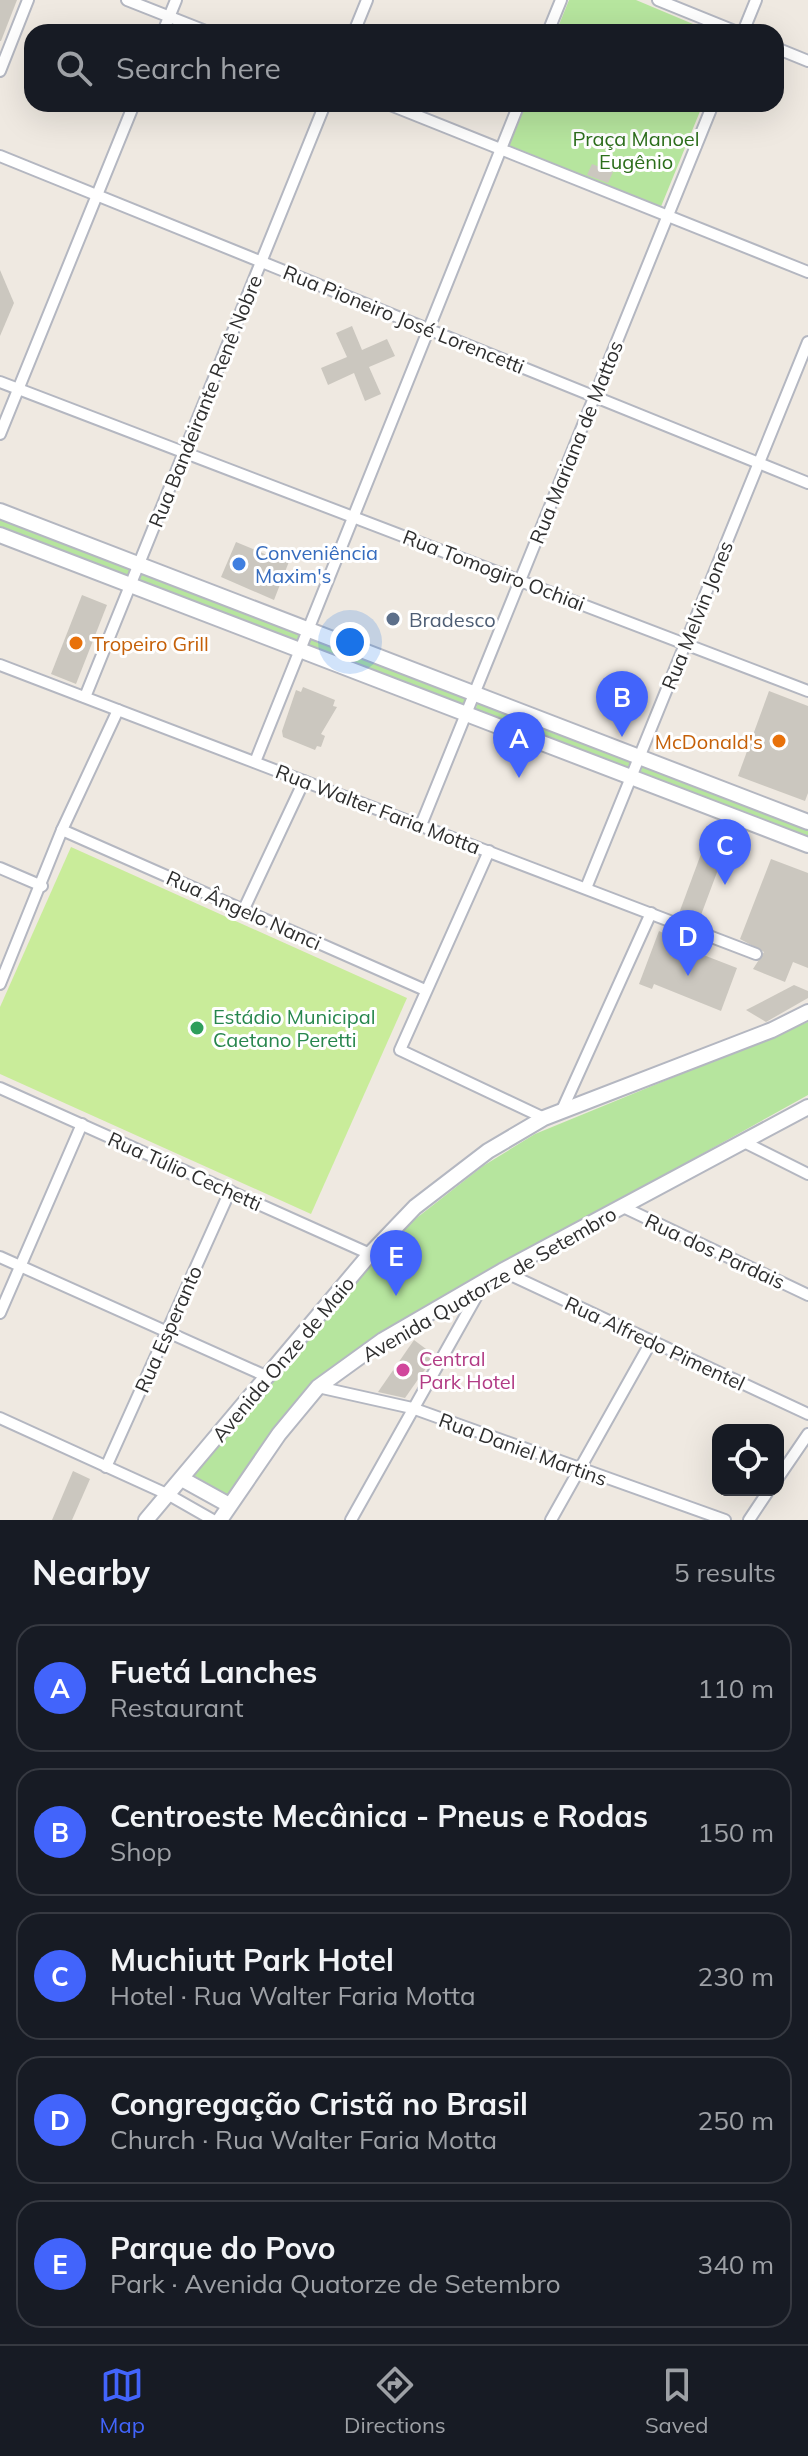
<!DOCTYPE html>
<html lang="en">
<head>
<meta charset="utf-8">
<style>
  body { margin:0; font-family:Mulish,sans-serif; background:#20242c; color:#f1f3f6 }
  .controls { position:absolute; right:24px; bottom:24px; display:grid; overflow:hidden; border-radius:16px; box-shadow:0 8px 32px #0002 }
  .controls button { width:72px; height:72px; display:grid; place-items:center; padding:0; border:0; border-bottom:2px solid #363941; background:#171b24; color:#f1f3f6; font:40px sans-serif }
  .you { position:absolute; left:350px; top:642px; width:28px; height:28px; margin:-20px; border:6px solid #fff; border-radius:50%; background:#1a73e8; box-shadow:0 0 0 12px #1a73e833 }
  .badge { display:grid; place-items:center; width:52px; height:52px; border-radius:50%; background:#4264fb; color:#fff; font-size:26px; font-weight:700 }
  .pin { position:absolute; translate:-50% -66px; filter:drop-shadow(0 2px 4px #0008) }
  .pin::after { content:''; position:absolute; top:42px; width:28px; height:24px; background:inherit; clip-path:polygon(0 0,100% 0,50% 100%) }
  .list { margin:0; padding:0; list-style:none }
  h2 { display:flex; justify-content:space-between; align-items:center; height:104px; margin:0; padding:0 32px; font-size:34px }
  h2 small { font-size:26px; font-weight:400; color:#9ea1a6 }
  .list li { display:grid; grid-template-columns:52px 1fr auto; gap:24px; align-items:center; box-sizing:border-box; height:128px; margin:0 16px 16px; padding:0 16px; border:2px solid #363941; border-radius:24px }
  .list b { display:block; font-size:30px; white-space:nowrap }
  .list p { margin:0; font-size:26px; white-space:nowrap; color:#9ea1a6 }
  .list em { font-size:26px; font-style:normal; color:#9ea1a6 }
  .icon { flex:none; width:44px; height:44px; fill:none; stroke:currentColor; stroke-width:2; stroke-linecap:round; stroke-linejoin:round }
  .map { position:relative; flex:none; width:808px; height:1520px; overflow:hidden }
  .search { position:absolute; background:#171b24; box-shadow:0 8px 32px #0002; left:24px; right:24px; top:24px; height:88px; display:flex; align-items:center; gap:20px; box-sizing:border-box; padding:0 28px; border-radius:24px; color:#9ea1a6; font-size:30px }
  .sheet { height:824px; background:#171b24 }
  nav { display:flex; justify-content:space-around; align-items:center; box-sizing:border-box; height:112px; border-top:2px solid #363941; background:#171b24; font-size:22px; color:#9ea1a6 }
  nav a { display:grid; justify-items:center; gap:4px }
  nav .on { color:#4264fb }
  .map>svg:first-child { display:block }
</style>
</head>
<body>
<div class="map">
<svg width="808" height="1520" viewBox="0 0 808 1520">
  <rect width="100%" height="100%" fill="#efe9e1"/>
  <g fill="#b6e59e">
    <polygon points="569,0 636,0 712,32 556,32"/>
    <polygon points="526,104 703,104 660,209 509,146"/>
    <polygon points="0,519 131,570 128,578 0,529"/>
    <polygon points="142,574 299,635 296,642 139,581"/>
    <polygon points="311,639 466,698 463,706 308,646"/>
    <polygon points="478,703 631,761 627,769 475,710"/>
    <polygon points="643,766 808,829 808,838 640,773"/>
    <polygon points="808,1022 808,1095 380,1333 309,1386 229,1496 193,1475 376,1258 414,1220 483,1166 535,1134"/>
  </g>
  <polygon fill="#c9ec9a" points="71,847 407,998 311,1214 0,1074 0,1007"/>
  <g fill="#cbc7bf">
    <polygon points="0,0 17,0 1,41 0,41"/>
    <polygon points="592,164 613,172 608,183 587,175"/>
    <polygon points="0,270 14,303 0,336"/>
    <polygon points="352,326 362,350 387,339 395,356 369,367 381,394 365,401 354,373 328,385 321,368 347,357 336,333"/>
    <polygon points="236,542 272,557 273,553 290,559 274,600 221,577"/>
    <polygon points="82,595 107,605 76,684 51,674"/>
    <polygon points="303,687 335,700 333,706 337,707 321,734 325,736 321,747 317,746 315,750 283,737 282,731 296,690 301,692"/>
    <polygon points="769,691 808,706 808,793 805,801 738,776"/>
    <polygon points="711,827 731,835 698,923 678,916"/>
    <polygon points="771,859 808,873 808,968 793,962 785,982 753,969 764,952 740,939"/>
    <polygon points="659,931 672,937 670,942 737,968 721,1011 654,984 652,989 639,984"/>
    <polygon points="794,985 808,991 808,998 766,1022 746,1010"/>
    <polygon points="414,1340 434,1355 433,1358 405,1398 378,1392"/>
    <polygon points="73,1471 90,1479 72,1520 52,1520"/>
  </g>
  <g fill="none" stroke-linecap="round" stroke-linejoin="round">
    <g stroke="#b4b7c1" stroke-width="14">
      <g id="street">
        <polyline points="127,0 208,32"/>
        <polyline points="658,0 737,32"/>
        <polyline points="163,32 176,0"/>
        <polyline points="354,32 367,0"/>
        <polyline points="548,32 561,0"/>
        <polyline points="743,32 756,0"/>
        <polyline points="776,48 808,61"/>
        <polyline points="0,71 28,0"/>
        <polyline points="388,104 808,272"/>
        <polyline points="0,156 808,483"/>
        <polyline points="0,382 808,691"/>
        <polyline points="0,434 134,104"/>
        <polyline points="0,665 756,954"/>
        <polyline points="85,697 325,104"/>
        <polyline points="255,762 519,104"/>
        <polyline points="421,825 713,104"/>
        <polyline points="62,830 425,990"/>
        <polyline points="489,851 400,1050 544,1118"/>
        <polyline points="0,868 42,886"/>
        <polyline points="586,888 808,342"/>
        <polyline points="243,911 304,781"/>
        <polyline points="0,984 62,830 118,710"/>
        <polyline points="0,1088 370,1254"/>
        <polyline points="562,1110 651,913"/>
        <polyline points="744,1142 808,1174"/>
        <polyline points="623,1207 808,1295"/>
        <polyline points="0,1257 268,1377"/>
        <polyline points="502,1271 808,1414"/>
        <polyline points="0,1313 82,1124"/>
        <polyline points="318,1387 412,1408 725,1520"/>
        <polyline points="0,1418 169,1495 213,1520"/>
        <polyline points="106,1467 230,1191"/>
        <polyline points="778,1478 808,1434"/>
        <polyline points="351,1520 484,1283"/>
        <polyline points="551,1520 651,1342"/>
        <polyline points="749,1520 769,1490"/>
      </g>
    </g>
    <g stroke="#b4b7c1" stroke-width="18">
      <g id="secondary">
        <polyline points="0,511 808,822"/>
        <polyline points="0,535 808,845"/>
        <polyline points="182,1479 229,1505"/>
        <polyline points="146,1520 370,1254 415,1207 488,1151 544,1118 772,1030 808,1012"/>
        <polyline points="220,1520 279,1434 318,1387 383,1340 502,1271 808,1107"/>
      </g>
    </g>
    <use href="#street" stroke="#fff" stroke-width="10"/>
    <use href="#secondary" stroke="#fff" stroke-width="14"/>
  </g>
  <circle fill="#3f7fe0" stroke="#fff" stroke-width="3" cx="239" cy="564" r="8"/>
  <circle fill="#5c6f8a" stroke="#fff" stroke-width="3" cx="393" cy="619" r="8"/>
  <g fill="#e8710a" stroke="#fff" stroke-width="3">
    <circle cx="76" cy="643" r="8"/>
    <circle cx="779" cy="741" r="8"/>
  </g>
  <circle fill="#2e9e5b" stroke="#fff" stroke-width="3" cx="197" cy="1028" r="8"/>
  <circle fill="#d1479c" stroke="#fff" stroke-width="3" cx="403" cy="1370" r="8"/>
  <g text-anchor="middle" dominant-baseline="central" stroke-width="6" stroke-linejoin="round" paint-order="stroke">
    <g font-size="20" fill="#2c6e1b" stroke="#fff">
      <text x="636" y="138">Praça Manoel<tspan x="636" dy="23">Eugênio</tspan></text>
    </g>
    <g font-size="20" fill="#2e2e2e" stroke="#fff">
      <text transform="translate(404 319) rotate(22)">Rua Pioneiro José Lorencetti</text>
      <text transform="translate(205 401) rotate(-68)">Rua Bandeirante Renê Nobre</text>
      <text transform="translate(576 442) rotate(-68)">Rua Mariana de Mattos</text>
      <text transform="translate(494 570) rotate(21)">Rua Tomogiro Ochiai</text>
      <text transform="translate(697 615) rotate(-68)">Rua Melvin Jones</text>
      <text transform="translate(378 809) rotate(21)">Rua Walter Faria Motta</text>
      <text transform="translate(244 910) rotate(24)">Rua Ângelo Nanci</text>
      <text transform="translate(185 1171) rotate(24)">Rua Túlio Cechetti</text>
      <text transform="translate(715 1251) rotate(25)">Rua dos Pardais</text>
      <text transform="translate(489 1284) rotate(-30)">Avenida Quatorze de Setembro</text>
      <text transform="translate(168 1329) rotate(-66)">Rua Esperanto</text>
      <text transform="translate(655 1343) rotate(25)">Rua Alfredo Pimentel</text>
      <text transform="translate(283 1359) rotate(-50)">Avenida Onze de Maio</text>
      <text transform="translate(523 1449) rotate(20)">Rua Daniel Martins</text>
    </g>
    <g font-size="20" fill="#366cbe" stroke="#fff" text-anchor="start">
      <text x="255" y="552">Conveniência<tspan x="255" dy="23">Maxim's</tspan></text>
    </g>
    <g font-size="20" fill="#4e5e75" stroke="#fff" text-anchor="start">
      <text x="409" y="619">Bradesco</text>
    </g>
    <g font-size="20" fill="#c56008" stroke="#fff" text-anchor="start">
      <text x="92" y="643">Tropeiro Grill</text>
      <text x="763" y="741" text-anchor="end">McDonald's</text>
    </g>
    <g font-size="20" fill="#27864d" stroke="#fff" text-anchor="start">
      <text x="213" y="1016">Estádio Municipal<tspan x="213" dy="23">Caetano Peretti</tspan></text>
    </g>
    <g font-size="20" fill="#b23c85" stroke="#fff" text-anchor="start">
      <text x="419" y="1358">Central<tspan x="419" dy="23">Park Hotel</tspan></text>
    </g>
  </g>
</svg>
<div class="controls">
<button><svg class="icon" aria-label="locate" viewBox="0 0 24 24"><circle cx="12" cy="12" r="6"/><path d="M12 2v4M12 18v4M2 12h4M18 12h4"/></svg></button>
</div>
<div class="you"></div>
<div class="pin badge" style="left:519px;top:778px">A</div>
<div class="pin badge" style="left:622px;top:737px">B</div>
<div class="pin badge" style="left:725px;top:885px">C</div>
<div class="pin badge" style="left:688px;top:976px">D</div>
<div class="pin badge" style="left:396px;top:1296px">E</div>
<div class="search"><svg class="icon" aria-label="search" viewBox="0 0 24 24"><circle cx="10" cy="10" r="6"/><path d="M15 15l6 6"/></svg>Search here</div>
</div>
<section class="sheet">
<h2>Nearby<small>5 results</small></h2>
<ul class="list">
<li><span class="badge">A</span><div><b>Fuetá Lanches</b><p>Restaurant</p></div><em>110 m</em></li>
<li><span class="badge">B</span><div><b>Centroeste Mecânica - Pneus e Rodas</b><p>Shop</p></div><em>150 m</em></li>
<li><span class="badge">C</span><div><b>Muchiutt Park Hotel</b><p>Hotel · Rua Walter Faria Motta</p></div><em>230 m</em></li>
<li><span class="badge">D</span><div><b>Congregação Cristã no Brasil</b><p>Church · Rua Walter Faria Motta</p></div><em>250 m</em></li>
<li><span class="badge">E</span><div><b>Parque do Povo</b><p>Park · Avenida Quatorze de Setembro</p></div><em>340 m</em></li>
</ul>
</section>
<nav>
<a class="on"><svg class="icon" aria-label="map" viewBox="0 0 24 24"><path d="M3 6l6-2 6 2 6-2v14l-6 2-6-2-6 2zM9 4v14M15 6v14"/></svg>Map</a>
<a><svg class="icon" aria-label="directions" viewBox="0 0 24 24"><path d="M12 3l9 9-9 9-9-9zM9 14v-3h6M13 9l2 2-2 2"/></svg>Directions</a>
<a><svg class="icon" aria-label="saved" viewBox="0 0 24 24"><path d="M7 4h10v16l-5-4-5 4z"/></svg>Saved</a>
</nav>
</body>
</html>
